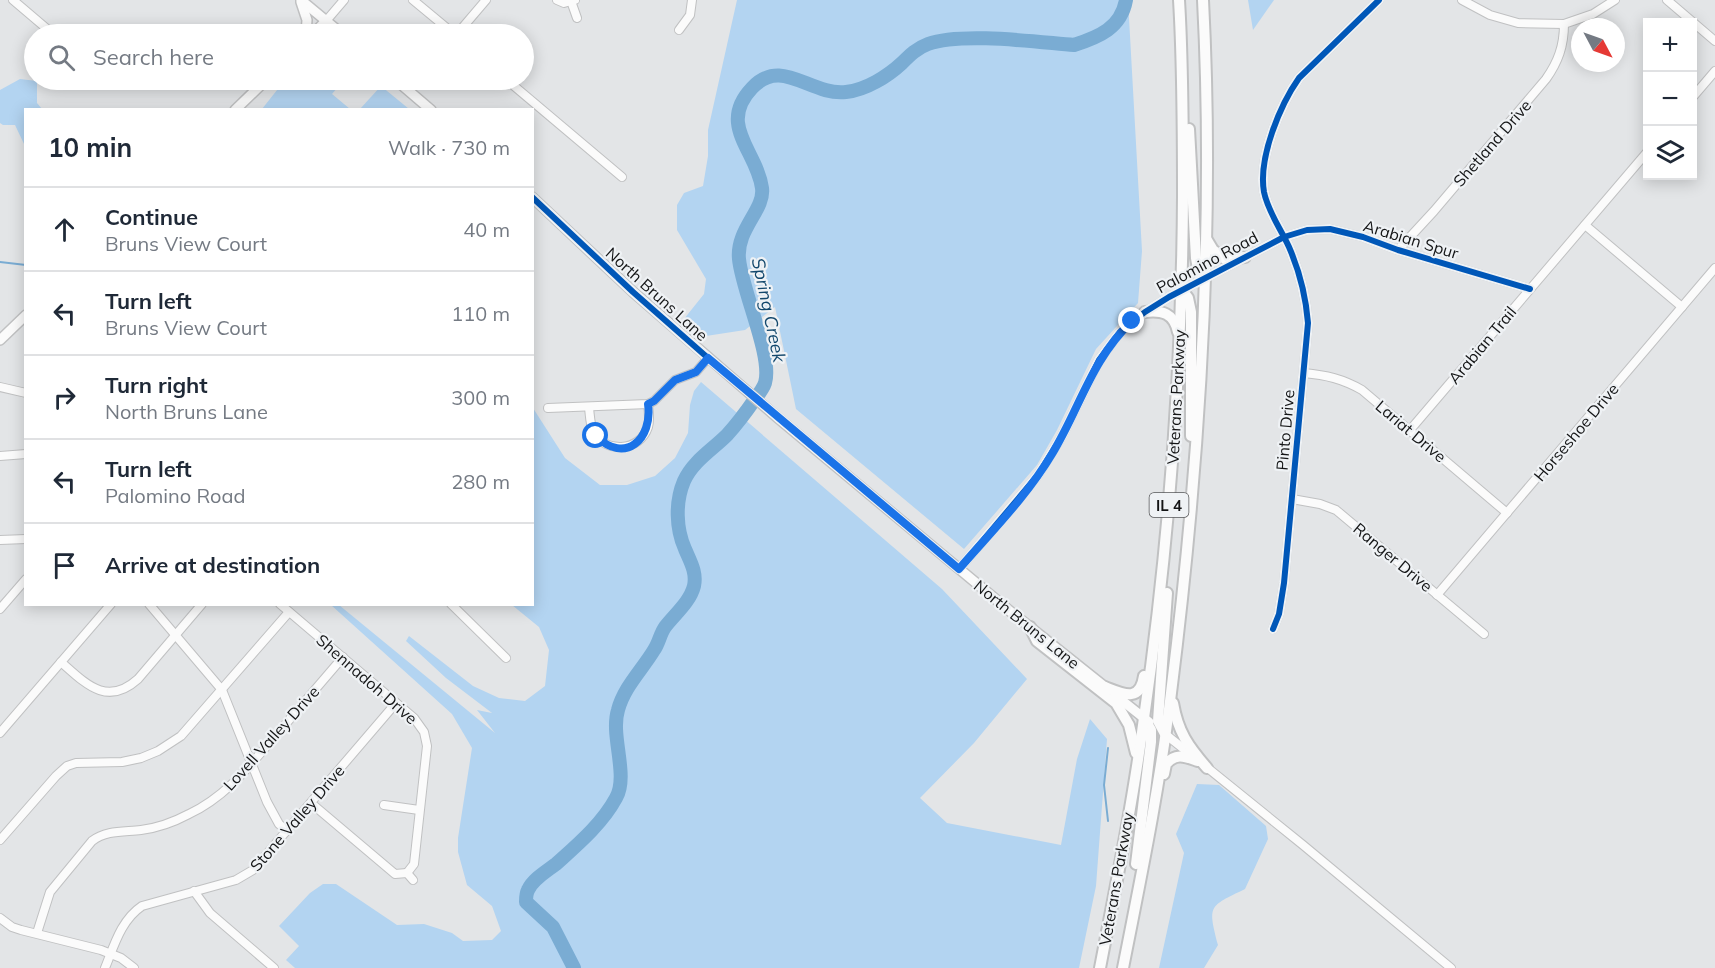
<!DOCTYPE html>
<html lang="en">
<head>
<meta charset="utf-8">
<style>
  body { margin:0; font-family:Mulish,sans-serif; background:#f2f2f3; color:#1f2937 }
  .controls { position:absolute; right:18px; top:18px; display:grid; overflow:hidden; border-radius:0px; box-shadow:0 3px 15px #0003 }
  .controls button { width:54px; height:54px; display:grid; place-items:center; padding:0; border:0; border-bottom:2px solid #e0e1e3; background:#fff; color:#1f2937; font:30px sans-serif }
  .compass { position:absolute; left:1571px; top:18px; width:54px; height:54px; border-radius:50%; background:#fff; box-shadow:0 3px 15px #0003; rotate:131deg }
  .stop { position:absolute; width:18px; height:18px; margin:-14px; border:4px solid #1a73e8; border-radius:50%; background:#fff }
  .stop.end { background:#1a73e8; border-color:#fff; box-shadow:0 2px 6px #0008 }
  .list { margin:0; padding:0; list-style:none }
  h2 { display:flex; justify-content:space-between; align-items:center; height:78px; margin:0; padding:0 24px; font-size:26px }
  h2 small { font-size:20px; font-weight:400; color:#747a83 }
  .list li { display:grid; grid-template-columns:39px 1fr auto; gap:18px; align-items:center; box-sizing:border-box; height:84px; padding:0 24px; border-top:2px solid #e0e1e3 }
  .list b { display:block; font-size:22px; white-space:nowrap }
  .list p { margin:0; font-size:20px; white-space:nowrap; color:#747a83 }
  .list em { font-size:20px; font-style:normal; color:#747a83 }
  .icon { flex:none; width:33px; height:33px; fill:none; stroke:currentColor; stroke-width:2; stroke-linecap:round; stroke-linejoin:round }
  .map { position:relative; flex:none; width:1715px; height:968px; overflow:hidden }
  .search { position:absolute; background:#fff; box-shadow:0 3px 15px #0003; left:24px; top:24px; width:510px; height:66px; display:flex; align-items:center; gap:15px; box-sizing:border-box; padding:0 21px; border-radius:33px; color:#747a83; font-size:22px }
  .panel { position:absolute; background:#fff; box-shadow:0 3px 15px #0003; left:24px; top:108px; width:510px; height:498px; border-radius:0px }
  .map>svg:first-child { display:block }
</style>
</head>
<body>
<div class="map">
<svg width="1715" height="968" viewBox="0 0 1715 968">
  <rect width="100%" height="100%" fill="#e3e5e7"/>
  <g fill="#b3d4f1">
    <polygon points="737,0 1128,0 1142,251 1138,303 1096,349 1057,430 1037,465 964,549 796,409 775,307 745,330 706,336 684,319 704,294 706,279 677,230 677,205 684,193 703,186 708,156 708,130"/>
    <polygon points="1248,0 1274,0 1253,30"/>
    <polygon points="20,79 37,81 37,103 42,109 26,110 25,146 15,125 3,125 0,123 0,90"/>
    <polygon points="285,80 344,80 332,94 350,109 262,109"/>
    <polygon points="381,86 409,109 360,109"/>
    <polygon points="701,382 942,589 1027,679 974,743 920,798 947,823 1061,845 1077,759 1090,719 1107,739 1096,886 1079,968 295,968 286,960 299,946 279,926 310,893 323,884 336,884 397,925 424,924 452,933 463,941 492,940 501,931 492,906 467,885 458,852 458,838 472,748 452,714 331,605 339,605 495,733 477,710 492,713 446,678 406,641 409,636 473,686 499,698 525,701 545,686 549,650 539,627 512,605 532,604 533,408 565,458 600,485 627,485 655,476 675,458 688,433 690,405 694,391"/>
    <path d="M 1197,784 L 1219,785 L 1266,826 L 1268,839 L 1245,889 C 1208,907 1208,905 1218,945 L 1204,968 L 1159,968 L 1184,853 L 1176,834 Z"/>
  </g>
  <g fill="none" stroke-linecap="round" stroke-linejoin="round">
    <g stroke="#7aacd3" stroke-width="2">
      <polyline points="0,262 26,265"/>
      <polyline points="1108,748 1104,785 1108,821"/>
    </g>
    <path stroke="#7aacd3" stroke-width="14" d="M 574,968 L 553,927 L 526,902 C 526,898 526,894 528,890 C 533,879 547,871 556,864 C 577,845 602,824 616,798 C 629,775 610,736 618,710 C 624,687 642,670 654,650 C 659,643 660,634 665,627 C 675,614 690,602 694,586 C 697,572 690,561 685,549 C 676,529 675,502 684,481 C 693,461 712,450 727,435 C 737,424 746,412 755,399 C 758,395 763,389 765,383 C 773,357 742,291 739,259 C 736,229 765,210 762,188 C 757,151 717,125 752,88 C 782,56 810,96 846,92 C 866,90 888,76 902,63 C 910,55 917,48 928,44 C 962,32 1036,42 1074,45 C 1099,37 1121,28 1126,0"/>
    <g stroke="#c0c1c2" stroke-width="10">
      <g id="minor">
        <polyline points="13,0 53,34"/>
        <polyline points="413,0 454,34"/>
        <polyline points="557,0 564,3 575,0"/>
        <polyline points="1462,0 1490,15 1518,23 1564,24 1593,14 1615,0"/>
        <polyline points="1667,0 1715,41"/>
        <polyline points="571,1 577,18"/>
        <polyline points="326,21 344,0"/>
        <polyline points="679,30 690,15 692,0"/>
        <polyline points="457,34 486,0"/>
        <polyline points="507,80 622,177"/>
        <polyline points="1692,98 1715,71"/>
        <polyline points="1585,225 1682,307"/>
        <path d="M 1398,250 L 1434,211 L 1546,79 C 1558,62 1564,46 1564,24"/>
        <path d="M 1304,373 C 1326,375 1343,379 1362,390 L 1507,513"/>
        <polyline points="0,387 26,393"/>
        <polyline points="548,408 648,404 654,401 675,380 696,372 708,358"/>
        <path d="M 589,408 C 590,415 590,424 593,431 C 604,454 640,452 648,427 C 650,420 649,412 648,404"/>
        <polyline points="1410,430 1648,151"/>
        <polyline points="0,456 26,454"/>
        <polyline points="1292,499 1320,504 1336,510 1484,634"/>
        <polyline points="0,540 26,539"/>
        <polyline points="959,569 1038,475 1062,436 1099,360 1120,332 1145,312 1169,297 1284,237 1307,230 1330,229 1363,237 1398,250 1530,289"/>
        <polyline points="1437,595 1715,268"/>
        <polyline points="149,604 222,690 267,802 279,824 287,831"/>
        <polyline points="280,604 414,718 424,732 427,746 414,864 407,873"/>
        <polyline points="451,604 506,658"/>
        <polyline points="0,609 26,579"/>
        <path d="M 1273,629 L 1279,614 L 1284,583 L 1308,323 C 1306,298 1299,270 1289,247 C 1281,229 1268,212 1264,192 C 1258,158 1280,105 1299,78 L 1379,0"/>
        <path d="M 61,662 C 86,684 107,707 138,679 L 202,604"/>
        <polyline points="0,733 111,604"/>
        <polyline points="1165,734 1194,757"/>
        <polyline points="1204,765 1303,845 1451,968"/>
        <polyline points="311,803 395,874 407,873"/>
        <polyline points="384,805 419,810"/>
        <polyline points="0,840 56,776 67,766 76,763 122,762 141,758 158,751 181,736 289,612"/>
        <polyline points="407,873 413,880"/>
        <polyline points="194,891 210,913 274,968"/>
        <polyline points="0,918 12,927 21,930 101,950 121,958 134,968"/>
        <path d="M 37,933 L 50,892 L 92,841 C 106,830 124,832 141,830 C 157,828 174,822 189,814 C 227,796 250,765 277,734 C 299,708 321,683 343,657"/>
        <path d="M 105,968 C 114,946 121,920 142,906 L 236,880 L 253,870 L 396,703"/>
      </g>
    </g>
    <g stroke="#c0c1c2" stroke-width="12">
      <g id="major">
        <polyline points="301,0 342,34"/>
        <polyline points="301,2 307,20 306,34"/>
        <polyline points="313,34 326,21"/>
        <polyline points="396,80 431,110"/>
        <polyline points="235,110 266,80"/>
        <polyline points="532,197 633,292 778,418 1011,612 1149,722"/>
        <polyline points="0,340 26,315"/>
      </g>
    </g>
    <g stroke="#c0c1c2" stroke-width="14">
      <g id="highway">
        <polyline points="1189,129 1196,258 1199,274 1204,279"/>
        <polyline points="1207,240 1213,250 1225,259 1245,257"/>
        <polyline points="1182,290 1188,298 1191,312 1191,436"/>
        <path d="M 1145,312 C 1162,310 1174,313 1178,332"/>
        <polyline points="1030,627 1037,641 1116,703 1129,725 1136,753"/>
        <path d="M 1105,687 C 1123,694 1140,703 1144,676"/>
        <path d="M 1173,703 C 1178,732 1188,746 1207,768"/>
        <polyline points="1165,734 1158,721 1167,593"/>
        <path d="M 1164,774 L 1166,764 C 1176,752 1186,757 1198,761"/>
        <polyline points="1136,864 1151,742 1151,730 1144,718"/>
        <path d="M 1100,968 C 1116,885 1133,801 1144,718 C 1169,544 1182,370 1183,196 C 1183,130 1183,65 1179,0"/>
        <path d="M 1123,968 C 1141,877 1160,785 1171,693 C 1200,463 1215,232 1203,0"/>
      </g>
    </g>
    <use href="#minor" stroke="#fbfbfb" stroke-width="8"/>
    <use href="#major" stroke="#fbfbfb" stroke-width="9"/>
    <use href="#highway" stroke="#fbfbfb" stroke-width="10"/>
    <g stroke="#eff2f5" stroke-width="10">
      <g id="cycleway">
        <polyline points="532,197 633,292 708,358 959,569 1038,475 1062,436 1099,360 1120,332 1145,312 1169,297 1284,237 1307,230 1330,229 1363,237 1398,250 1530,289"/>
        <path d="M 1273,629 L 1279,614 L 1284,583 L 1308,323 C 1306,298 1299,270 1289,247 C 1281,229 1268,212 1264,192 C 1258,158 1280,105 1299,78 L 1379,0"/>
      </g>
    </g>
    <use href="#cycleway" stroke="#0057b8" stroke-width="6"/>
  </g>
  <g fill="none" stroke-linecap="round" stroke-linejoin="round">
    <path stroke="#1a73e8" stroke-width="8" d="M 596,436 C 625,465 653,439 648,404 L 654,401 L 675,380 L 696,372 L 708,358 L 959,569 C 991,532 1027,496 1052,454 C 1080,408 1091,360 1132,321"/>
  </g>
  <g text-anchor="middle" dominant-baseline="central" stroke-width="4.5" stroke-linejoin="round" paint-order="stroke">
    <rect fill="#eff2f5" stroke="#565759" stroke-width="1.5" x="1149.5" y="493" width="39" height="24" rx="4.5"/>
    <g font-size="15" font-weight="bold" fill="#141516">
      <text x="1169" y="505">IL 4</text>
    </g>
    <g font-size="16" fill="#141516" stroke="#eff2f5">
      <text transform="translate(1492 143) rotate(-49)">Shetland Drive</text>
      <text transform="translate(1411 239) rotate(17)">Arabian Spur</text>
      <text transform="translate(1207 262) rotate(-28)">Palomino Road</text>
      <text transform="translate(657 294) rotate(42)">North Bruns Lane</text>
      <text transform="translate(1482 345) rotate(-50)">Arabian Trail</text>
      <text transform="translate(1176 397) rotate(-87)">Veterans Parkway</text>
      <text transform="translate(1285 430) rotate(-85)">Pinto Drive</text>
      <text transform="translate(1411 431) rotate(40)">Lariat Drive</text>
      <text transform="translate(1576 432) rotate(-50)">Horseshoe Drive</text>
      <text transform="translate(1393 557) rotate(40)">Ranger Drive</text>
      <text transform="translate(1027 624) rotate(39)">North Bruns Lane</text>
      <text transform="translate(367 679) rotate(41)">Shennadoh Drive</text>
      <text transform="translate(271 738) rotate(-48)">Lovell Valley Drive</text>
      <text transform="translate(297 818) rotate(-49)">Stone Valley Drive</text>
      <text transform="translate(1116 879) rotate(-80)">Veterans Parkway</text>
    </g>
    <g font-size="18" font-style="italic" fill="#12476c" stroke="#eff2f5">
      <text transform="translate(769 310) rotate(78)">Spring Creek</text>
    </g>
  </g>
</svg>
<div class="controls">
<button>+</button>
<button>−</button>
<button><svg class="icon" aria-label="layers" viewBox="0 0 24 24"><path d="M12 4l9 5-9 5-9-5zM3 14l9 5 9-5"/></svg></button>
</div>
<svg class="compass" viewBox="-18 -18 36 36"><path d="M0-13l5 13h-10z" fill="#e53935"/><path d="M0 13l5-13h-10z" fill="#747a83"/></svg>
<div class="stop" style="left:596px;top:436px"></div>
<div class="stop end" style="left:1132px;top:321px"></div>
<div class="search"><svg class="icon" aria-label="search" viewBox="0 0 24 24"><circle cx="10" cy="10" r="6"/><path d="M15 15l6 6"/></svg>Search here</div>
<section class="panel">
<h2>10 min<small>Walk · 730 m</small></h2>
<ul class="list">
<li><svg class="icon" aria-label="ahead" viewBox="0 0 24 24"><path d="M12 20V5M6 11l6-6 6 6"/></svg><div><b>Continue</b><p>Bruns View Court</p></div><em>40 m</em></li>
<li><svg class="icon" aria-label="left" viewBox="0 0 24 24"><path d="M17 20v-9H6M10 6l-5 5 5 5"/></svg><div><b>Turn left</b><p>Bruns View Court</p></div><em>110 m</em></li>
<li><svg class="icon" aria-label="right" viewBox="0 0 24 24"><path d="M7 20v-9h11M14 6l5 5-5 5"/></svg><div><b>Turn right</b><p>North Bruns Lane</p></div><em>300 m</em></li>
<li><svg class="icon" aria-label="left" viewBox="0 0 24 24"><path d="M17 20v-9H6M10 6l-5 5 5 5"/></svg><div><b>Turn left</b><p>Palomino Road</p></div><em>280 m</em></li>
<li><svg class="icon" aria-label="arrive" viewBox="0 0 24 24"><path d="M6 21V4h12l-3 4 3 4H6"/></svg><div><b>Arrive at destination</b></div></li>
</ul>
</section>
</div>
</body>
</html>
